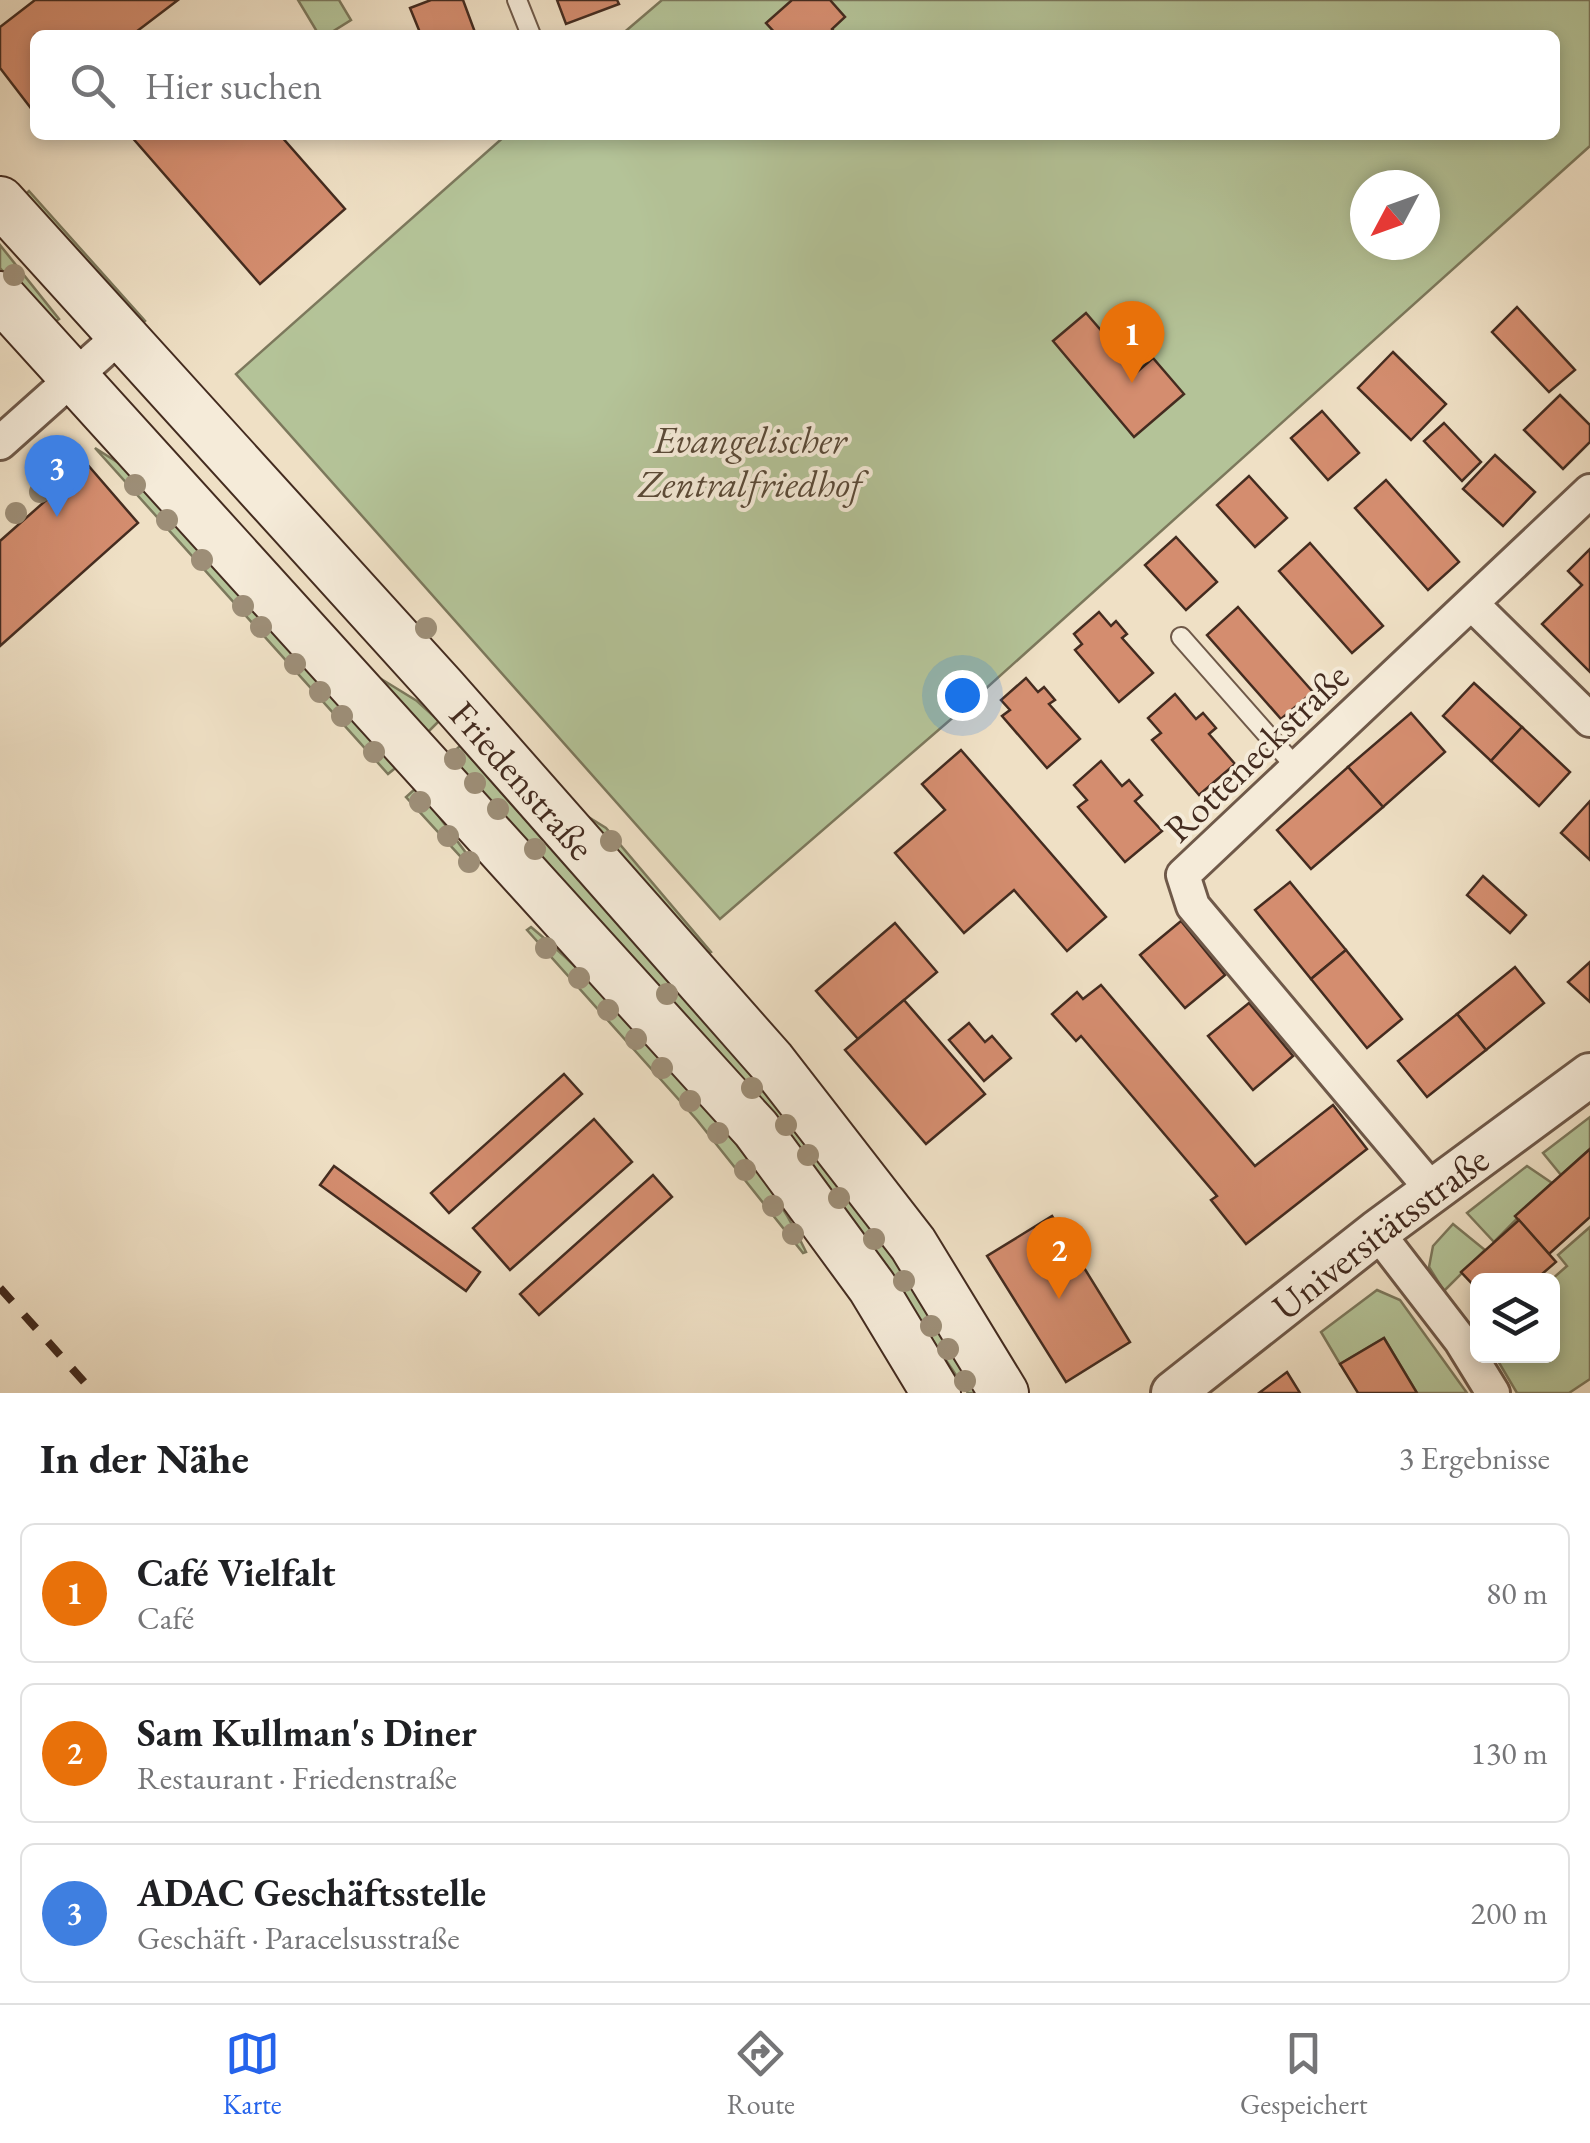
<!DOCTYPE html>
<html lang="de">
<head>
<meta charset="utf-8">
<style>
  body { margin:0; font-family:"EB Garamond",serif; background:#f6f6f6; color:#202124 }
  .controls { position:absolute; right:30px; bottom:30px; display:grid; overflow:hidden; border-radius:15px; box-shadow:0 5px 15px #0003 }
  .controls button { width:90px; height:90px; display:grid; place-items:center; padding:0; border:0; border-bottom:2px solid #e0e0e0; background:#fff; color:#202124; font:50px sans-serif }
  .compass { position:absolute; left:1350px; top:170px; width:90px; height:90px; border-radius:50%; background:#fff; box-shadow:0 5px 15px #0003; rotate:229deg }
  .you { position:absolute; left:962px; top:695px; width:35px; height:35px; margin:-25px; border:8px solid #fff; border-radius:50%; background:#1a73e8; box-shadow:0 0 0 15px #1a73e833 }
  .badge { display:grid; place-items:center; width:65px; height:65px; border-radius:50%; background:#2563eb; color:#fff; font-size:32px; font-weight:700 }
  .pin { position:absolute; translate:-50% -82px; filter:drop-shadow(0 2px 5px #0008) }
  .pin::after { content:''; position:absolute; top:52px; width:35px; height:30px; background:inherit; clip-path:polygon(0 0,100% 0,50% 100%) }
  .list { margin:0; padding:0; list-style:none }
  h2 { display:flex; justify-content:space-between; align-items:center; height:130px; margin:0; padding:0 40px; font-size:42px }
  h2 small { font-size:32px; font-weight:400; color:#757577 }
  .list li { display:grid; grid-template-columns:65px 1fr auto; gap:30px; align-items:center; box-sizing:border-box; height:140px; margin:0 20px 20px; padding:0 20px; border:2px solid #e0e0e0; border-radius:15px }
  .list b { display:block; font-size:38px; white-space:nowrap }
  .list p { margin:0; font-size:32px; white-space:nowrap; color:#757577 }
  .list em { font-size:32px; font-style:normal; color:#757577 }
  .icon { flex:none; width:55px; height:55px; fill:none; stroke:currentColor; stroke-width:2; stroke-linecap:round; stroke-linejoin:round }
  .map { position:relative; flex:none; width:1590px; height:1393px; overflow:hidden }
  .search { position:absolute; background:#fff; box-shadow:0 5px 15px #0003; left:30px; right:30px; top:30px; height:110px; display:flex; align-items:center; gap:25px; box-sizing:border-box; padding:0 35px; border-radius:15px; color:#757577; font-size:38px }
  .sheet { height:610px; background:#fff }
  nav { display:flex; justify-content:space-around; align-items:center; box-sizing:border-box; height:140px; border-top:2px solid #e0e0e0; background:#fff; font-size:28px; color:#757577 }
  nav a { display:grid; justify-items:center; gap:5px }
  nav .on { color:#2563eb }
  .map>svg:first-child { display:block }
</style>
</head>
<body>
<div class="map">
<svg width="1590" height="1393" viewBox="0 0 1590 1393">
  <rect width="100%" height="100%" fill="#efe0c5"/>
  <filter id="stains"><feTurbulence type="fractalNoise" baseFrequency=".002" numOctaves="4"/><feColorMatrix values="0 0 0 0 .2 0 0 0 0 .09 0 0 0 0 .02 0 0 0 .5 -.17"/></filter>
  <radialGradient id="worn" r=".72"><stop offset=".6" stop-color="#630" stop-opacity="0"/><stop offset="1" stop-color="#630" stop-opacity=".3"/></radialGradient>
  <g fill="#b4c398" stroke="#7c785c" stroke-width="2.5" fill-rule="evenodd">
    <polygon points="298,0 339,0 351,20 327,35 319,35"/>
    <path d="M 662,0 L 1590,0 L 1590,146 L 972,701 L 720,919 L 236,374 L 506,135 L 1555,135 L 1555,35 L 621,35 ZM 1365,185 L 1425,185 L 1425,245 L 1365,245 Z"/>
    <polygon points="29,191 145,321 137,328 19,200"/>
    <polygon points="0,245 59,319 50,325 0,268"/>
    <polygon points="95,448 128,469 399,765 388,774"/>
    <polygon points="360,666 417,701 439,721 419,741"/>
    <polygon points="497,714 582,813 606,828 711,952 705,956 485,724"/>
    <polygon points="460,746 780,1103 892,1251 981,1393 968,1393 849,1216 440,764"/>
    <polygon points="417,787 475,865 471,868 406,797"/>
    <path d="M 531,927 C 583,970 626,1018 671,1068 C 721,1125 775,1183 806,1252 L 803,1253 L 697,1120 L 527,930 Z"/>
    <polygon points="1590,1117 1590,1149 1561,1175 1543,1153"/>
    <polygon points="1527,1166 1552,1183 1494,1242 1467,1213"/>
    <polygon points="1453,1224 1485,1250 1444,1291 1429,1267 1433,1246"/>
    <polygon points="1590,1227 1590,1379 1569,1393 1517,1393 1495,1356 1552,1356 1551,1280 1567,1266 1558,1255"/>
    <polygon points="1377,1290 1400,1300 1467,1393 1417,1393 1384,1338 1340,1364 1321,1332"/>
  </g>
  <g fill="#d48d6f" stroke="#442c20" stroke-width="2.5">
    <polygon points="35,0 178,0 132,35 35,35 33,111 0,68 0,27"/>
    <polygon points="431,0 463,0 476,35 421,35 410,8"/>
    <polygon points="557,0 617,0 619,4 566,24"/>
    <polygon points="792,0 830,0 845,17 832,29 837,35 777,35 766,23"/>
    <polygon points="130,135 280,135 345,209 260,284"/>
    <polygon points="1517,307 1575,370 1549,392 1492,332"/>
    <polygon points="1086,313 1137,372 1153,358 1184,394 1134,437 1053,341"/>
    <polygon points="1393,352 1446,404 1411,440 1358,388"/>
    <polygon points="1560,395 1590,425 1590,442 1563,469 1524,430"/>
    <polygon points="1322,411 1359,453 1328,480 1291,438"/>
    <polygon points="1444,423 1481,462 1462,481 1424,441"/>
    <polygon points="1495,455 1535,492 1503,526 1463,489"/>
    <polygon points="87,464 138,523 0,646 0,541"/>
    <polygon points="1249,476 1287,518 1255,547 1217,505"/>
    <polygon points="1386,480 1459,562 1428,590 1355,508"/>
    <polygon points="1176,537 1217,582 1186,610 1145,565"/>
    <polygon points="1310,543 1383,626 1352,653 1279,571"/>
    <polygon points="1590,549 1590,672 1542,624 1582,585 1568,571"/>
    <polygon points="1238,607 1313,692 1281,719 1207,635"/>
    <polygon points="1099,612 1111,626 1116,621 1127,634 1122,638 1153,673 1119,702 1075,650 1082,644 1074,634"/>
    <polygon points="1026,678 1038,692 1044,687 1055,700 1049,704 1080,739 1047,768 1002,716 1010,710 1001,700"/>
    <polygon points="1474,683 1522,727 1491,761 1443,716"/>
    <polygon points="1175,694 1196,719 1203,713 1216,728 1209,734 1235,764 1199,795 1152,740 1161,733 1148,718"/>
    <polygon points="1411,713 1445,752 1383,807 1348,767"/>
    <polygon points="1522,727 1570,772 1539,806 1491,761"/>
    <polygon points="961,750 1106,917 1067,951 1014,890 964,933 895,853 945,810 922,784"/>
    <polygon points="1101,761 1122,786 1129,780 1142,795 1135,801 1162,831 1125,862 1078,807 1087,800 1074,785"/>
    <polygon points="1348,767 1383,807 1311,869 1277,830"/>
    <polygon points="1590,801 1590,860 1561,833"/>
    <polygon points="1483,876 1526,915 1510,933 1467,895"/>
    <polygon points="1290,882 1346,950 1311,979 1255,910"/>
    <polygon points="1181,921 1225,975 1185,1008 1140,955"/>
    <polygon points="895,923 937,972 858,1039 816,991"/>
    <polygon points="1346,950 1402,1019 1367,1048 1311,979"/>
    <polygon points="1590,962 1590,1002 1568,982"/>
    <polygon points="1515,967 1544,1003 1486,1050 1457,1014"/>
    <polygon points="1101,985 1255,1166 1333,1105 1367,1149 1246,1244 1211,1200 1217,1196 1081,1036 1076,1041 1052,1014 1077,992 1083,999"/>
    <polygon points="904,1000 985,1094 926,1144 845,1050"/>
    <polygon points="1249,1003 1293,1056 1253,1090 1208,1036"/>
    <polygon points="1457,1014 1486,1050 1427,1097 1398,1061"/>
    <polygon points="969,1023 985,1042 992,1036 1011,1058 984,1081 949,1040"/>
    <polygon points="564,1074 582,1094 449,1213 431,1193"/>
    <polygon points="594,1119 632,1162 510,1270 473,1228"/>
    <polygon points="1590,1149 1590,1217 1549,1254 1515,1216"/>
    <polygon points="334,1166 480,1272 466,1291 320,1185"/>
    <polygon points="653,1175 672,1197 539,1315 520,1294"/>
    <polygon points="1052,1216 1130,1342 1066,1382 987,1256"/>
    <polygon points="1519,1220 1556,1262 1535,1280 1478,1280 1478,1290 1461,1272"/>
    <polygon points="1384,1338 1417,1393 1358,1393 1340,1364"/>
    <polygon points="1287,1372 1300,1393 1259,1393"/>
  </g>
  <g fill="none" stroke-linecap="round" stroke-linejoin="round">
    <g stroke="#6f5949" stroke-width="22">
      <g id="service">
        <polyline points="517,0 531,35"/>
        <polyline points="1181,637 1294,765"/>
      </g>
    </g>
    <g stroke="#6f5949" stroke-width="38">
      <g id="minor">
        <polyline points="0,443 120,336"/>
        <polyline points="1473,605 1590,720"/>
        <polyline points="1433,1191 1193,906 1183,875 1590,491"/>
        <polyline points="1377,1232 1461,1341 1493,1393"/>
      </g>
    </g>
    <g stroke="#6f5949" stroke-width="48">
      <g id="tertiary">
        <path id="s1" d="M 1173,1393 L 1377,1232 L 1590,1075"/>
      </g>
    </g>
    <g stroke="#442c20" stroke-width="52">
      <g id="secondary">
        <path id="s2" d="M 0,201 L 442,688 L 771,1061 L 913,1244 L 1004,1393"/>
        <polyline points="0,296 756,1129 872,1287 936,1393"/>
      </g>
    </g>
    <use href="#service" stroke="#f5ebd9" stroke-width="18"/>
    <use href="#minor" stroke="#f5ebd9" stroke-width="32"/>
    <use href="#tertiary" stroke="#f5ebd9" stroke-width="42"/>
    <use href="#secondary" stroke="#f5ebd9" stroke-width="48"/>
    <polyline stroke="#442c20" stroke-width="8" stroke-dasharray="18 18" stroke-linecap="butt" points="0,1288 94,1393"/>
  </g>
  <g fill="#9d8e77">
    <circle cx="14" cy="275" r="11"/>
    <circle cx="64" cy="469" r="11"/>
    <circle cx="135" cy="485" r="11"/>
    <circle cx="40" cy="492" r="11"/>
    <circle cx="16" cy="513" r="11"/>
    <circle cx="167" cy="520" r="11"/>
    <circle cx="202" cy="560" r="11"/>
    <circle cx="243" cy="606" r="11"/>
    <circle cx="261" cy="627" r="11"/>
    <circle cx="426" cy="628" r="11"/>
    <circle cx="295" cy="664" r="11"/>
    <circle cx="320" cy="692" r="11"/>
    <circle cx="342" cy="716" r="11"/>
    <circle cx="374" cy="752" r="11"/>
    <circle cx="455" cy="759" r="11"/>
    <circle cx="475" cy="783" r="11"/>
    <circle cx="420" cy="802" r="11"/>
    <circle cx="498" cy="809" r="11"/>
    <circle cx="448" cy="836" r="11"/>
    <circle cx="611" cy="841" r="11"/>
    <circle cx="535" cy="849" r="11"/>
    <circle cx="469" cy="862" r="11"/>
    <circle cx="546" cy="948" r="11"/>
    <circle cx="579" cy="978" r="11"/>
    <circle cx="667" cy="994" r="11"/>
    <circle cx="608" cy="1010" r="11"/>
    <circle cx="636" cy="1039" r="11"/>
    <circle cx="662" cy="1068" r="11"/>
    <circle cx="752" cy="1088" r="11"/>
    <circle cx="690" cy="1101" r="11"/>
    <circle cx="786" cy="1125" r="11"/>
    <circle cx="718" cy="1133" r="11"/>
    <circle cx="808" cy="1155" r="11"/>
    <circle cx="745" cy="1170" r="11"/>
    <circle cx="839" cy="1198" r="11"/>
    <circle cx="773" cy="1206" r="11"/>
    <circle cx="793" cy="1234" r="11"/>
    <circle cx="874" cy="1239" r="11"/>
    <circle cx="904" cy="1281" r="11"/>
    <circle cx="931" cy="1326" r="11"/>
    <circle cx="948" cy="1349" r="11"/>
    <circle cx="965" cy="1381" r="11"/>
  </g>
  <g text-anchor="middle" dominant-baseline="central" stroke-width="8" stroke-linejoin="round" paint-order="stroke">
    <g font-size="38" font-style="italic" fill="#5a4a38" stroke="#f5ebd9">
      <text x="750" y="439">Evangelischer<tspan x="750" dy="44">Zentralfriedhof</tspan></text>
    </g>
    <g font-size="38" fill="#442c20" stroke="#f5ebd9">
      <text transform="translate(1256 752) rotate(-44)">Rotteneckstraße</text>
      <text stroke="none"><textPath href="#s2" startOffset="780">Friedenstraße</textPath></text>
      <text stroke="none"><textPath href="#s1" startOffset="262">Universitätsstraße</textPath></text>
    </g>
  </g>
  <rect width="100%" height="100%" filter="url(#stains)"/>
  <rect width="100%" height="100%" fill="url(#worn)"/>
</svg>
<div class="controls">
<button><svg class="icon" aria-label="layers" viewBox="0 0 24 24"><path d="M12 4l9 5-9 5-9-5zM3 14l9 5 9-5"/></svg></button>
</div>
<svg class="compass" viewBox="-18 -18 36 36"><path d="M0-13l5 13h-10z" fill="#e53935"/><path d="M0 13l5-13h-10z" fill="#757577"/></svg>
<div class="you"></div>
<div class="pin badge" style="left:1132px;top:383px;background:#e8710a">1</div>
<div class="pin badge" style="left:1059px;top:1299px;background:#e8710a">2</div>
<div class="pin badge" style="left:57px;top:517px;background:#3f7fe0">3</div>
<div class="search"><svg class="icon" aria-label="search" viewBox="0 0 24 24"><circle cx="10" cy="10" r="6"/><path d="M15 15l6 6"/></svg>Hier suchen</div>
</div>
<section class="sheet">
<h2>In der Nähe<small>3 Ergebnisse</small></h2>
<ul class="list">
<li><span class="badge" style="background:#e8710a">1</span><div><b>Café Vielfalt</b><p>Café</p></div><em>80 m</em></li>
<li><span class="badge" style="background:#e8710a">2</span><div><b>Sam Kullman's Diner</b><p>Restaurant · Friedenstraße</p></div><em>130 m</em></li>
<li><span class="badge" style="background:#3f7fe0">3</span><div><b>ADAC Geschäftsstelle</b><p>Geschäft · Paracelsusstraße</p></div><em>200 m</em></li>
</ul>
</section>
<nav>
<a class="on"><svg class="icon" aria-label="map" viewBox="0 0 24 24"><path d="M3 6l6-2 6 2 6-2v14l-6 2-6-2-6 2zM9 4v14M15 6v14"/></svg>Karte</a>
<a><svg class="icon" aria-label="directions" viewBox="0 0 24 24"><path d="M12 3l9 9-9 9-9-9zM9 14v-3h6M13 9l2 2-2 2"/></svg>Route</a>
<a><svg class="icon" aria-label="saved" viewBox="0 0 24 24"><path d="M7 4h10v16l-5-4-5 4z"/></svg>Gespeichert</a>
</nav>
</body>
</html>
